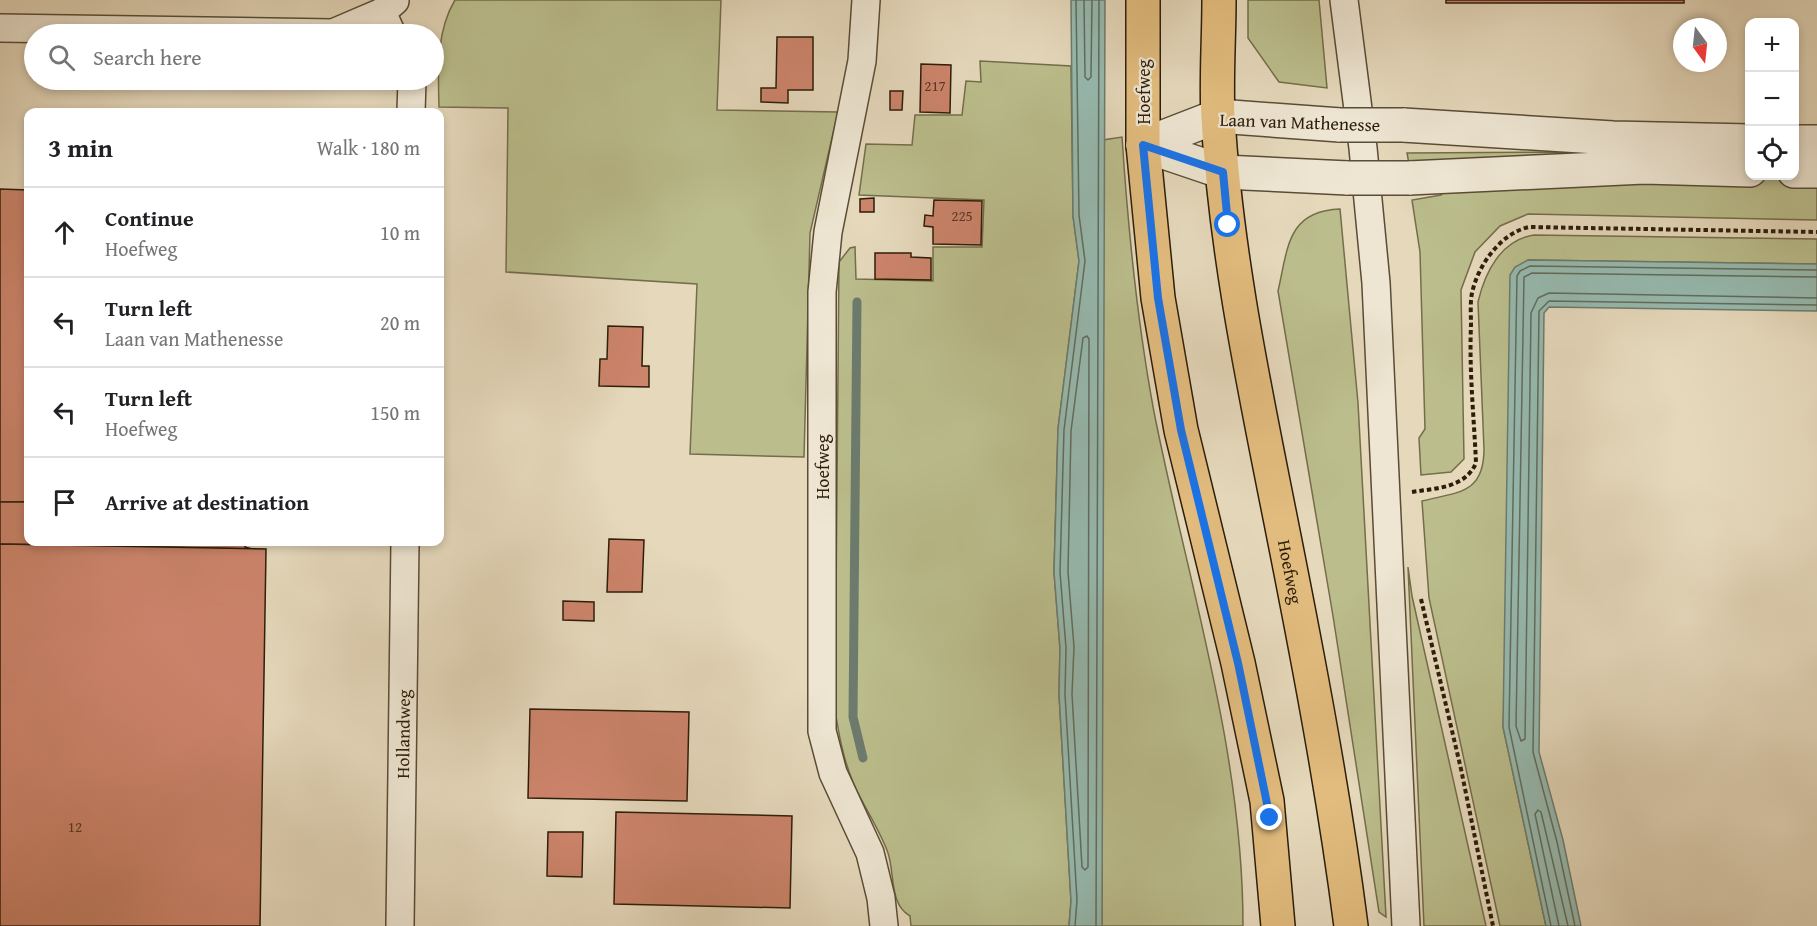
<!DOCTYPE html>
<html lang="en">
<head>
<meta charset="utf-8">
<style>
  body { margin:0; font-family:"Gentium Book Plus",serif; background:#f6f6f6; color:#202124 }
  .controls { position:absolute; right:18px; top:18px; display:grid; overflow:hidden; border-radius:12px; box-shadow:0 3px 9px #0003 }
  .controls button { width:54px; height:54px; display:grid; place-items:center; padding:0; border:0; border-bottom:2px solid #e0e0e0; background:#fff; color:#202124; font:30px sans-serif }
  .compass { position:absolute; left:1673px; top:18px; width:54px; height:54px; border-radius:50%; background:#fff; box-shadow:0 3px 9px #0003; rotate:165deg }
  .stop { position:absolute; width:18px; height:18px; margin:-14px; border:4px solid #1a73e8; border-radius:50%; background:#fff }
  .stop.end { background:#1a73e8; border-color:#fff; box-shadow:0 2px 6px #0008 }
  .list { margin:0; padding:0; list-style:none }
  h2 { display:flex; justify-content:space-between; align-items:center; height:78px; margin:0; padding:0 24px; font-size:26px }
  h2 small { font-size:20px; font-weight:400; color:#757577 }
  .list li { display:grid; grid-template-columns:39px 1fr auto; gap:18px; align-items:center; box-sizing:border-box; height:90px; padding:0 24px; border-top:2px solid #e0e0e0 }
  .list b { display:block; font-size:22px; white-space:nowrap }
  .list p { margin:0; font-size:20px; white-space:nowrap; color:#757577 }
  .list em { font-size:20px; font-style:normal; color:#757577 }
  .icon { flex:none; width:33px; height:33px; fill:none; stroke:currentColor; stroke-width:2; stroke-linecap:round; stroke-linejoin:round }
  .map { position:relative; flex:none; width:1817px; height:926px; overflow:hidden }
  .search { position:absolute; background:#fff; box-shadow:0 3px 9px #0003; left:24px; top:24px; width:420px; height:66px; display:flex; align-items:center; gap:15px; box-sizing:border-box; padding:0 21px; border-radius:33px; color:#757577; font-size:22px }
  .panel { position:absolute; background:#fff; box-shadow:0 3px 9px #0003; left:24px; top:108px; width:420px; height:438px; border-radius:12px }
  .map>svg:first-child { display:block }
</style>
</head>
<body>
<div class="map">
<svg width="1817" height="926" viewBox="0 0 1817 926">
  <rect width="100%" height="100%" fill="#e5d8bb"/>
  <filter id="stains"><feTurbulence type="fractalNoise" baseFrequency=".00333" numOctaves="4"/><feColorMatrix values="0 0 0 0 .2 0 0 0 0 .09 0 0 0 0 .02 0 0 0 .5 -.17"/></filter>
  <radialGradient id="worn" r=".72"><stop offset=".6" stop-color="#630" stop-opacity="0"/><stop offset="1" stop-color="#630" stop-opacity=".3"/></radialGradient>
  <g fill="#bbbd8c" stroke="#746d4a" stroke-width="1.5">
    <path d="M 455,0 L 721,0 L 717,110 L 838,112 L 810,233 L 804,457 L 690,454 L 697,284 L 506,272 L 508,108 L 439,107 C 438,72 436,31 455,0 Z"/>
    <polygon points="1248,0 1319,0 1327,88 1279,82 1248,38"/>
    <path d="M 980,61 L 1071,66 L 1073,216 L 1079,261 L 1058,429 L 1054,572 L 1060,648 L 1059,694 L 1071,901 L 1069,926 L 911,926 L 910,916 C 889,904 895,874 888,853 C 879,828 863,806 853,782 C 843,758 839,735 835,710 L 839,262 L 850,248 L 855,247 L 856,279 L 933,281 L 933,247 L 982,247 L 984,200 L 859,195 L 866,144 L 912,145 L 915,115 L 962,115 L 966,81 L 981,82 Z"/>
    <path d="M 1122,137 C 1128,229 1137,321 1154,412 C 1188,584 1243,750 1243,926 L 1102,926 L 1103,140 Z"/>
    <polygon points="1594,152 1733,154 1409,164 1407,153"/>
    <polygon points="1723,177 1817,179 1817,220 1528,214 1500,226 1475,252 1461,290 1464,459 1451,472 1421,475 1419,438 1425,429 1420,252 1412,200 1441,195 1446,188"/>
    <path d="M 1340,209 L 1358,403 L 1386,917 L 1379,912 L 1333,616 L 1278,291 C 1288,248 1287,211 1340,209 Z"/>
    <path d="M 1534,235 L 1817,239 L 1817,264 L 1528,260 L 1503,727 L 1546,926 L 1500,926 L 1429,598 L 1422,501 C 1458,492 1484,494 1484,449 L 1478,302 C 1485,272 1501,240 1534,235 Z"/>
    <polygon points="1408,567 1412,596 1486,926 1424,926"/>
  </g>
  <g fill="#96bab0" stroke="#6c7b6d" stroke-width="1.5">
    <polygon points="1071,0 1105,0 1102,926 1069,926 1071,901 1059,694 1060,648 1054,572 1058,429 1079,261 1073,216"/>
    <polygon points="1528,260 1817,264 1817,311 1549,307 1544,313 1539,752 1563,840 1581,926 1546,926 1503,727 1510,275 1515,267"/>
  </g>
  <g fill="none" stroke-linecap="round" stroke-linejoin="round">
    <g stroke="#616c5c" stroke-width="1.5">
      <polyline points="1084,0 1085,77 1088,80 1091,77 1092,0"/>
      <polyline points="1817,277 1532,273 1524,277 1516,726 1521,741 1525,739 1531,313 1538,298 1549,293 1817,298"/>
      <polygon points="1087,336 1089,339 1088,867 1085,870 1082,867 1072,694 1074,647 1068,572 1071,431 1083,338"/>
      <polyline points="1075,926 1077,900 1065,694 1066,648 1060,572 1064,430 1085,261 1079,215 1076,0"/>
      <polyline points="1096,926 1099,0"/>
      <polyline points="1551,926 1509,727 1517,276 1520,271 1530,266 1817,270"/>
      <polyline points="1559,926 1535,814 1538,810 1541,812 1568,926"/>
      <polyline points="1575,926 1557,842 1533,752 1539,311 1549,301 1817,305"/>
    </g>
    <polyline stroke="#6c7b6d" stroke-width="9" points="857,302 853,717 863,758"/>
  </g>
  <g fill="#cc846b" stroke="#2c1d09" stroke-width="1.5">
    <rect x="1446" y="0" width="238" height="3"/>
    <polygon points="777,37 813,37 813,90 788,90 788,103 761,102 761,88 776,88"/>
    <polygon points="921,64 951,65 950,113 920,112"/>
    <polygon points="890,91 903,91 902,110 890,110"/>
    <polygon points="0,189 28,190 28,502 0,502"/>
    <polygon points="874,198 874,212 860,212 860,199"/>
    <polygon points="934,200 982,201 981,245 933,244 933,227 924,226 925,215 933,216"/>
    <polygon points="875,253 911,253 911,257 931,258 931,280 875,279"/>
    <polygon points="608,326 643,327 642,366 649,366 649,387 599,386 600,359 607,359"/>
    <polygon points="0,502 28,502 28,542 245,542 245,547 252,549 0,544"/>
    <polygon points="609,539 644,540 642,592 607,592"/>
    <polygon points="0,544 266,549 260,926 0,926"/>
    <polygon points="563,601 594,602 594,621 563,620"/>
    <polygon points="530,709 689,712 687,801 528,798"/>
    <polygon points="616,812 792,816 790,908 614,904"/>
    <polygon points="548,832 583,832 582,877 547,876"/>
  </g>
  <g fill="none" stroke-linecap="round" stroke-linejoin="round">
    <g stroke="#5a4c36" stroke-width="30">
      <g id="minor">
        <polyline points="866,0 862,61 828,232 822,292 822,731 833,773 870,853 881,898 884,926"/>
        <polyline points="1344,0 1363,148 1376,283 1406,926"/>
        <polyline points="0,28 333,33 382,12"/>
        <polyline points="392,34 382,12 395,1"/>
        <polyline points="411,112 412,80"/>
        <path id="s1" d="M 400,926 L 405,542"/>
      </g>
    </g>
    <g stroke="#5a4c36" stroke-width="36">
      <g id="tertiary">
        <polyline points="1403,125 1613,138 1750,141"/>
        <polyline points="1794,142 1817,142"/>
        <polyline points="1143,145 1223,172 1348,178"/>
        <polyline points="1143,145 1218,116 1340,125"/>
        <polyline points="1794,171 1817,171"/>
        <polyline points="1409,178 1644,167 1750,170"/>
      </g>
    </g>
    <g stroke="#2c1d09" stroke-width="36">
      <g id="primary">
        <polyline points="1143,0 1143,145 1158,298 1181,430 1238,663 1267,801 1278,926"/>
        <path id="s2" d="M 1219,0 C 1219,39 1216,79 1218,118 C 1226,257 1256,395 1283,532 C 1309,663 1334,794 1351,926"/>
      </g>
    </g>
    <g stroke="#2c1d09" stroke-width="4" stroke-dasharray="4.5 3" stroke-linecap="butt">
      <path d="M 1412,492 C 1437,488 1465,488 1476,463 C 1474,417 1469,371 1471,325 C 1471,315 1470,303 1472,293 C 1478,265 1501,233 1529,227 L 1817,232"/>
      <polyline points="1421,599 1461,769 1493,926"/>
    </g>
    <use href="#minor" stroke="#eee6d3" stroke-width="27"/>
    <use href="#tertiary" stroke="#eee6d3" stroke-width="33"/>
    <use href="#primary" stroke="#e2bc7e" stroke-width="33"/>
    <g stroke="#5a4c36" stroke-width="36" stroke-linecap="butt">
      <g id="tertiary-bridge">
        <polyline points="1340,125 1403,125"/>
        <polyline points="1348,178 1409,178"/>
      </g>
    </g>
    <use href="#tertiary-bridge" stroke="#eee6d3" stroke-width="33"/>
  </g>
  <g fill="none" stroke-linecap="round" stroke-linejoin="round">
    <polyline stroke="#1a73e8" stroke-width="8" points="1228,225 1223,172 1143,145 1158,298 1181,430 1238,663 1270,818"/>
  </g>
  <g text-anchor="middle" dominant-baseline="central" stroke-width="4.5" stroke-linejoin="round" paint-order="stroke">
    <g font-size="15" fill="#543722">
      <text x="935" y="85">217</text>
      <text x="962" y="215">225</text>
      <text x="75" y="826">12</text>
    </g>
    <g font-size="18" fill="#2c1d09" stroke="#eee6d3">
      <text transform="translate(1143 92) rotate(-90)">Hoefweg</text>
      <text transform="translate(1300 122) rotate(2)">Laan van Mathenesse</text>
      <text transform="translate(822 467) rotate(-90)">Hoefweg</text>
      <text stroke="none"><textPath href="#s2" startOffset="578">Hoefweg</textPath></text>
      <text stroke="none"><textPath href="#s1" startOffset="192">Hollandweg</textPath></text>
    </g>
  </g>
  <rect width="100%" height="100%" filter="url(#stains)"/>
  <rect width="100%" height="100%" fill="url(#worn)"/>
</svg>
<div class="controls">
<button>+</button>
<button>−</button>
<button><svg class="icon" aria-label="locate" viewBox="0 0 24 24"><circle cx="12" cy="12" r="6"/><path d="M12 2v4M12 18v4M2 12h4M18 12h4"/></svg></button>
</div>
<svg class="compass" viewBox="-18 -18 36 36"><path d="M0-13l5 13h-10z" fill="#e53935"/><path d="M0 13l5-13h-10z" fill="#757577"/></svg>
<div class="stop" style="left:1228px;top:225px"></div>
<div class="stop end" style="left:1270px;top:818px"></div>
<div class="search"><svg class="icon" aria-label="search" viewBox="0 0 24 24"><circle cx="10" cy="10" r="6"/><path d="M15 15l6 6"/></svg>Search here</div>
<section class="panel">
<h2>3 min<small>Walk · 180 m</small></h2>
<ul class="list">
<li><svg class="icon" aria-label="ahead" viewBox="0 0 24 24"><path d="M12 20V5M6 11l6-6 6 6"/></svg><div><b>Continue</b><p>Hoefweg</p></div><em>10 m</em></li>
<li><svg class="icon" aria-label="left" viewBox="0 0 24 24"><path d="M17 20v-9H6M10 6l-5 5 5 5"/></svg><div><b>Turn left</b><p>Laan van Mathenesse</p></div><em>20 m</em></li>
<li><svg class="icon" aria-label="left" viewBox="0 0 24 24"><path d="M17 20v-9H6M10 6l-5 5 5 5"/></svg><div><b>Turn left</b><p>Hoefweg</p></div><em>150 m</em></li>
<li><svg class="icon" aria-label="arrive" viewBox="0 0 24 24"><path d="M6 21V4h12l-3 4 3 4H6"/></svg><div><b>Arrive at destination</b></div></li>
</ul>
</section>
</div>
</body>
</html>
